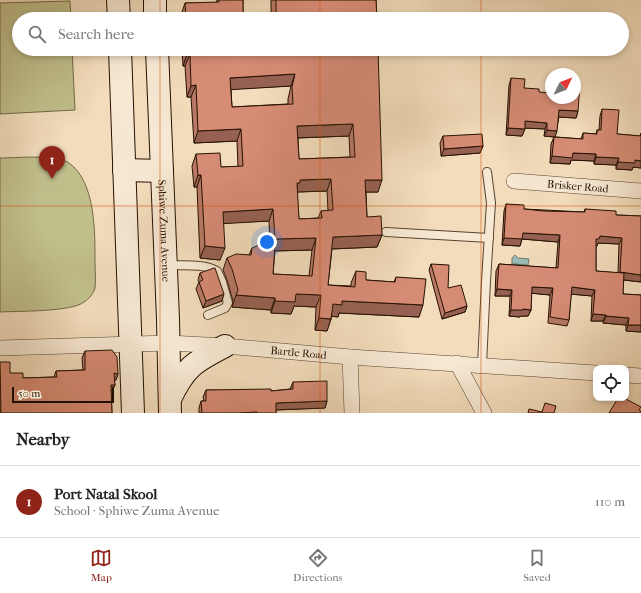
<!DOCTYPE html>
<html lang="en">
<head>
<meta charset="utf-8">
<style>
  body { margin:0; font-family:"IM FELL French Canon",serif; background:#f2f2f2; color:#222 }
  .controls { position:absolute; right:12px; bottom:12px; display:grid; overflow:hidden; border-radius:8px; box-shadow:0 2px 6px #0003 }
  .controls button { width:36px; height:36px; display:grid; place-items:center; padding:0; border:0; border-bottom:1px solid #e0e0e0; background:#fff; color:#222; font:20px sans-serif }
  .compass { position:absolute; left:545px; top:68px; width:36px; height:36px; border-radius:50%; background:#fff; box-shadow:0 2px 6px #0003; rotate:47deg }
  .scale { position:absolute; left:12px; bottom:10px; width:102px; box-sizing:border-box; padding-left:4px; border:2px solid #251101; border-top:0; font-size:11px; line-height:14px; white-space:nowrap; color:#251101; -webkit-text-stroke:3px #f7e8d3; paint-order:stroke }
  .you { position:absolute; left:267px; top:242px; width:14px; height:14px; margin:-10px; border:3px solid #fff; border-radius:50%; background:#1a73e8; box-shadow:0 0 0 6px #1a73e833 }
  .badge { display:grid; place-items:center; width:26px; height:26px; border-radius:50%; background:#8f2418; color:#fff; font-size:13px; font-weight:700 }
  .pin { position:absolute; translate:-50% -33px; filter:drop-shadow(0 1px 2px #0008) }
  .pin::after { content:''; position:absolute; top:21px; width:14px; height:12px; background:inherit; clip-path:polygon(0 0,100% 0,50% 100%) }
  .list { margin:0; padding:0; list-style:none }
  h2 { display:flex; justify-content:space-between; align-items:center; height:52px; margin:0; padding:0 16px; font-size:17px }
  h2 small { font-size:13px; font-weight:400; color:#767676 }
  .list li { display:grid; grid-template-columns:26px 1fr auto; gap:12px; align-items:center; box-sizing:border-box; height:72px; padding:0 16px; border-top:1px solid #e0e0e0 }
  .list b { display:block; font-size:15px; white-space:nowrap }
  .list p { margin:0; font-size:13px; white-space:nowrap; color:#767676 }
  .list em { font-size:13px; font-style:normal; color:#767676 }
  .icon { flex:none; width:22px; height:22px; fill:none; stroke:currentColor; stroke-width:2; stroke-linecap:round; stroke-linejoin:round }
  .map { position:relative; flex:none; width:641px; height:413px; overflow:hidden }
  .search { position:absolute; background:#fff; box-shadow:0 2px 6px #0003; left:12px; right:12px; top:12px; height:44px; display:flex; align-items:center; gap:10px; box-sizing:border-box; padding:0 14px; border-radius:22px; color:#767676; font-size:15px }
  .sheet { height:124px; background:#fff }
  nav { display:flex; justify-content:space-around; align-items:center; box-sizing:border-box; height:56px; border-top:1px solid #e0e0e0; background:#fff; font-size:11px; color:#767676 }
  nav a { display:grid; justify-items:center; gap:2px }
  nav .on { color:#8f2418 }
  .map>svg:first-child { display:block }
</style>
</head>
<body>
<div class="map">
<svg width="641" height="413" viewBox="0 0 641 413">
  <defs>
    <pattern id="water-waves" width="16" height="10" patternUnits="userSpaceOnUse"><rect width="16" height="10" fill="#9cbab7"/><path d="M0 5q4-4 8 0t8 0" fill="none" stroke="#869f9c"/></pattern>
  </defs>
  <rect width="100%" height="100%" fill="#f2dcbb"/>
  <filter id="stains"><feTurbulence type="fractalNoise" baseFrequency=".005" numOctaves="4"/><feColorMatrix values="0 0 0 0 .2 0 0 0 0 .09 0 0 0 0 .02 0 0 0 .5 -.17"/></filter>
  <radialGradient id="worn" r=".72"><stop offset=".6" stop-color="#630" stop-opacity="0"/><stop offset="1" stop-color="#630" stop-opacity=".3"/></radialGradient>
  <g fill="#c0bf8c" stroke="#726846">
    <polygon points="70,1 71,19 19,19 19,49 72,49 75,110 0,114 0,3"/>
    <path d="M 0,158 C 16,158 57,154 69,163 C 96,182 95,234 95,263 C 95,271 96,280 95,288 C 94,293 89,299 84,302 C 72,312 18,311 0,312 Z"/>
  </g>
  <polygon fill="url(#water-waves)" stroke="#6c766e" points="515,255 518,258 529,259 528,265 512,264 512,258"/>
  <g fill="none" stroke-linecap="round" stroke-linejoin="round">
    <g stroke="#584430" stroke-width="10">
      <g id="lane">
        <polyline points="386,232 489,238"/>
        <path d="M 167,265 C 182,266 203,263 217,271 L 222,282 L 228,303 L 225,308 L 208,315"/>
        <polyline points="482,365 486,281 491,203 487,172"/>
      </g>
    </g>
    <g stroke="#584430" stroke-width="16">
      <g id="street">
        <path id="s1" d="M 514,181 L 641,191"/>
        <path id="s2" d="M 0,348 L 169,343 L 225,346 L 350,357 L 596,373"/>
        <polyline points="350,357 352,413"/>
        <polyline points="457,363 484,413"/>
        <polyline points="626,375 641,376"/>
      </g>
    </g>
    <g stroke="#251101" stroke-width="24">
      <g id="secondary">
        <polyline points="118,0 119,19"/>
        <polyline points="155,0 155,19"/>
        <polyline points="120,49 133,413"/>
        <path id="s3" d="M 157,49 L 168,319 L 170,413"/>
        <polyline points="124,170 162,171"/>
        <path d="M 170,399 C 185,367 194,362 225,346"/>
      </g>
    </g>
    <use href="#lane" stroke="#f7e8d3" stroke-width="8"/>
    <use href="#street" stroke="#f7e8d3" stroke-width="15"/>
    <use href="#secondary" stroke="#f7e8d3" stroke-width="22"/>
  </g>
  <g fill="#b87865" stroke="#251101" fill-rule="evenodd">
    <polygon points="217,0 243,0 243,17 271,17 271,0 376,0 377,19 181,19 181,15 185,3 216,3"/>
    <path d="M 182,49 L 378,49 L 378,192 L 366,192 L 367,217 L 382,235 L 377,247 L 332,249 L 328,285 L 351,286 L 351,283 L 356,271 L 366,280 L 394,282 L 396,277 L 419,317 L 339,313 L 338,317 L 332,316 L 327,331 L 315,330 L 316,307 L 294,306 L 291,314 L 271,313 L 271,310 L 232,307 L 233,301 L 227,280 L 223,270 L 227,258 L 249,255 L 252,248 L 270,245 L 269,221 L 223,223 L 220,260 L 200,258 L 197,187 L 194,187 L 192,166 L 196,154 L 221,167 L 238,167 L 237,141 L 194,143 L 191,97 L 187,97 L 185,66 L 183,66 ZM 291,86 L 288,99 L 288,104 L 232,107 L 231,89 ZM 349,136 L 350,157 L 299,159 L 298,138 ZM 327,191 L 328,211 L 321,211 L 318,218 L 299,219 L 297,192 ZM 312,250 L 309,276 L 273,274 L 275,251 Z"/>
    <polygon points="511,78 524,88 539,92 578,111 576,118 559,117 555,137 581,139 583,133 596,134 597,130 599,130 600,116 602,109 617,134 640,136 641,133 641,168 633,167 632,170 616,169 616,165 594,164 594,161 571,160 570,164 550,163 551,144 554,137 544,136 545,129 525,128 522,136 506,135 509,85"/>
    <polygon points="443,136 483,146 480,153 441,156 440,143"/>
    <path d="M 506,204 L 524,209 L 584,212 L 585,209 L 616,215 L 641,216 L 641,282 L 623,280 L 623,294 L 641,295 L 641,332 L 626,331 L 626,325 L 603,323 L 603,321 L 591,321 L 592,296 L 571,294 L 569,320 L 567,326 L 548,323 L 550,295 L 531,293 L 531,310 L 528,316 L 521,316 L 520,317 L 509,316 L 510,296 L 495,296 L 496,271 L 499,264 L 556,268 L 558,242 L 522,239 L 520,246 L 502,245 L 504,211 ZM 598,243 L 619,244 L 618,273 L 596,271 L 596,246 L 597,246 Z"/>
    <polygon points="431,264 448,288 467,306 465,312 442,319 429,270"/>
    <polygon points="200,273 222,301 203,308 196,289 199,282 198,280"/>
    <polygon points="85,351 118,374 116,380 114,380 115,385 112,391 111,392 112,413 0,413 0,362 10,373 23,378 54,377 56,371 83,370 82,358"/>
    <polygon points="293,382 327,401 325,408 276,410 276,413 199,413 199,408 201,401 204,401 203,397 206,390 271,391 290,389"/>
  </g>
  <g fill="#966152" stroke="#251101">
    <polygon points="187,54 190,54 185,66 183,66"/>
    <polygon points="295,74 291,86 226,90 230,78"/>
    <polygon points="196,85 191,97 187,97 191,86"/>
    <polygon points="559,110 578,111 576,118 557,117"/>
    <polygon points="525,121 547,123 545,129 523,128"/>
    <polygon points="353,124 349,136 293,138 297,126"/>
    <polygon points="508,128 525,129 522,136 506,135"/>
    <polygon points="241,129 237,141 194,143 198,131"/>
    <polygon points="547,130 557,131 555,137 544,136"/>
    <polygon points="483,146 480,153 441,156 444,149"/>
    <polygon points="573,153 596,154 594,161 571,160 570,164 550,163 552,156"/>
    <polygon points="596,157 619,158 616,165 594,164"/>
    <polygon points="635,160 641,161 641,168 633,167 632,170 616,169 618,162"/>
    <polygon points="198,175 201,175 197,187 194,187"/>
    <polygon points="331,179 327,191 297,192 297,183 300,180"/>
    <polygon points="365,180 382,180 378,192 361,192"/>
    <polygon points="273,209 269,221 218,224 223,212"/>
    <polygon points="523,233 560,235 558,242 522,239 520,246 502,245 504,238"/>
    <polygon points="382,235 377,247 329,249 333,237"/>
    <polygon points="600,236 622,238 619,244 598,243 597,246 594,246 596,239"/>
    <polygon points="316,238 312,250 270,251 275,239"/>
    <polygon points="205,246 225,248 220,260 200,258"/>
    <polygon points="620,272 641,275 641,282 617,279"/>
    <polygon points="532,287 553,288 550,295 529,293"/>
    <polygon points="572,287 595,290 592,296 569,294"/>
    <polygon points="497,289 512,290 510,296 495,296"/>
    <polygon points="224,294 222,301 203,308 206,301"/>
    <polygon points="296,294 321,295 316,307 294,306 291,314 271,313 275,301"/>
    <polygon points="236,295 275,298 271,310 232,307"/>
    <polygon points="342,301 423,305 419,317 339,313 338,317 328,316 333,304"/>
    <polygon points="467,306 465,312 442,319 445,313"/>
    <polygon points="523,309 531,310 528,316 521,316 520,317 509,316 511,310"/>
    <polygon points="593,314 606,315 603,321 591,321"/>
    <polygon points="606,316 629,318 626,325 603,323"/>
    <polygon points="319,318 331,319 327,331 315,330"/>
    <polygon points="628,325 641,325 641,332 626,331"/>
    <polygon points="114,373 118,374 116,380 112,380"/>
    <polygon points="111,385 115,385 112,391 108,392"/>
    <polygon points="327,401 325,408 273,410 276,403"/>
  </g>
  <g fill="#d68b75" stroke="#251101" fill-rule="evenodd">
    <polygon points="219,0 243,0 243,17 276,17 276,0 376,0 377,19 186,19 185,3 219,2"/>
    <path d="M 187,49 L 378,49 L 382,180 L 365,180 L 367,217 L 381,216 L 382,235 L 333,237 L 328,285 L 355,287 L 356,271 L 366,272 L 366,280 L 395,282 L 396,277 L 426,279 L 423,305 L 342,301 L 342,305 L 333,304 L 331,319 L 319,318 L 321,295 L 296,294 L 295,302 L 275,301 L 275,298 L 236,295 L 238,290 L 232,269 L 227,258 L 236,254 L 251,255 L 252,248 L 261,244 L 275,245 L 273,274 L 312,276 L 316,238 L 275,239 L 273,209 L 223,212 L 225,248 L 205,246 L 201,175 L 198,175 L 196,154 L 220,153 L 221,167 L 243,166 L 241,129 L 198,131 L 196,85 L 191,86 L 190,54 L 187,54 ZM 295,74 L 292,87 L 293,104 L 232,107 L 230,78 ZM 353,124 L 355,157 L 299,159 L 297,126 ZM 331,179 L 333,210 L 321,211 L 322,218 L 299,219 L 297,183 L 300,183 L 300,180 Z"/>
    <polygon points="511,78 525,79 524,88 539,89 539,92 551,93 551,98 575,98 575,84 580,84 578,111 559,110 557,131 547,130 547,123 525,121 525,129 508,128"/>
    <polygon points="602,109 619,110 617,134 641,136 641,133 641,161 635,160 635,163 618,162 619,158 596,157 596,154 573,153 572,158 552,156 554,137 583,139 583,133 597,134 597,130 601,130"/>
    <polygon points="482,134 483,146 444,149 443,136"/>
    <polygon points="506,204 524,205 524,209 544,211 585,212 585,209 616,211 616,215 641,216 641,275 620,272 622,238 600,236 599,239 596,239 596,271 624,273 623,294 641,295 641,325 628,325 629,318 606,316 606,315 593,314 595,290 572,287 569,320 550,317 553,288 532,287 531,310 523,309 523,310 511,310 512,290 497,289 499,264 558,268 560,235 523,233 522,239 504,238"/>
    <polygon points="431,264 449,265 448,288 461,285 467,306 445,313"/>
    <polygon points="214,268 215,268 224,294 206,301 199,282 203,280 200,273"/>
    <polygon points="112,350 117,357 118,374 114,373 115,385 111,385 112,413 1,413 0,362 10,362 10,373 23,373 23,378 57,377 56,371 85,370 85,351"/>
    <polygon points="327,381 327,401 276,403 276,413 257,413 257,412 238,413 202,413 201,401 206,401 206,390 271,389 271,391 293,389 293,382"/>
    <polygon points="618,398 624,398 641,407 639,410 641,411 641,413 609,413"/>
    <polygon points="545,403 556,406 554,413 528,413 529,409 542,412"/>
  </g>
  <path fill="none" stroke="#d4520b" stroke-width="1" stroke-opacity="0.55" d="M 160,0 L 160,19M 320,0 L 320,19M 481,0 L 481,19M 160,49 L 160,413M 320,49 L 320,413M 481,49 L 481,413M 0,206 L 641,206"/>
  <g text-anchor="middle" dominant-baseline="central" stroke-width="4" stroke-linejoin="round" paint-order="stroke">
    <g font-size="11" fill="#251101" stroke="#f7e8d3">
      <text stroke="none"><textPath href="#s1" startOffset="64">Brisker Road</textPath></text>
      <text stroke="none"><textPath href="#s3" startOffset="182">Sphiwe Zuma Avenue</textPath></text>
      <text stroke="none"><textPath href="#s2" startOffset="299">Bartle Road</textPath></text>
    </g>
  </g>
  <rect width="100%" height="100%" filter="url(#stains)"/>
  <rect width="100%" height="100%" fill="url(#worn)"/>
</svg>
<div class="controls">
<button><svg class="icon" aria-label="locate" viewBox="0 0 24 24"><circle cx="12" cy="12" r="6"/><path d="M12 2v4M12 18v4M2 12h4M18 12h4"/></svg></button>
</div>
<svg class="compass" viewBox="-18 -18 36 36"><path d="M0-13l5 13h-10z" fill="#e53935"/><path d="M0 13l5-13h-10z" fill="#767676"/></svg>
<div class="scale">50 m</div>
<div class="you"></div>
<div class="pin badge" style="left:52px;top:179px">1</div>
<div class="search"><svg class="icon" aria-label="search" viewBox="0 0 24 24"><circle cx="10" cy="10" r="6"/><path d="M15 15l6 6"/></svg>Search here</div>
</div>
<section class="sheet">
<h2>Nearby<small></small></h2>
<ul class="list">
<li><span class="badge">1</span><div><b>Port Natal Skool</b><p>School · Sphiwe Zuma Avenue</p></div><em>110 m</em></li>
</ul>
</section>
<nav>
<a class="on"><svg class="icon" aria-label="map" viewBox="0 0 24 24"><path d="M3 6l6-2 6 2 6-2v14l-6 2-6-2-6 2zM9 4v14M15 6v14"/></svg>Map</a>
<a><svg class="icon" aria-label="directions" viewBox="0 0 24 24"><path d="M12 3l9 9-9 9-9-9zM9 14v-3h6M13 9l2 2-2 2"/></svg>Directions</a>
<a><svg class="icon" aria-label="saved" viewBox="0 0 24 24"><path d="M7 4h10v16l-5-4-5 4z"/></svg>Saved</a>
</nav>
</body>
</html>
